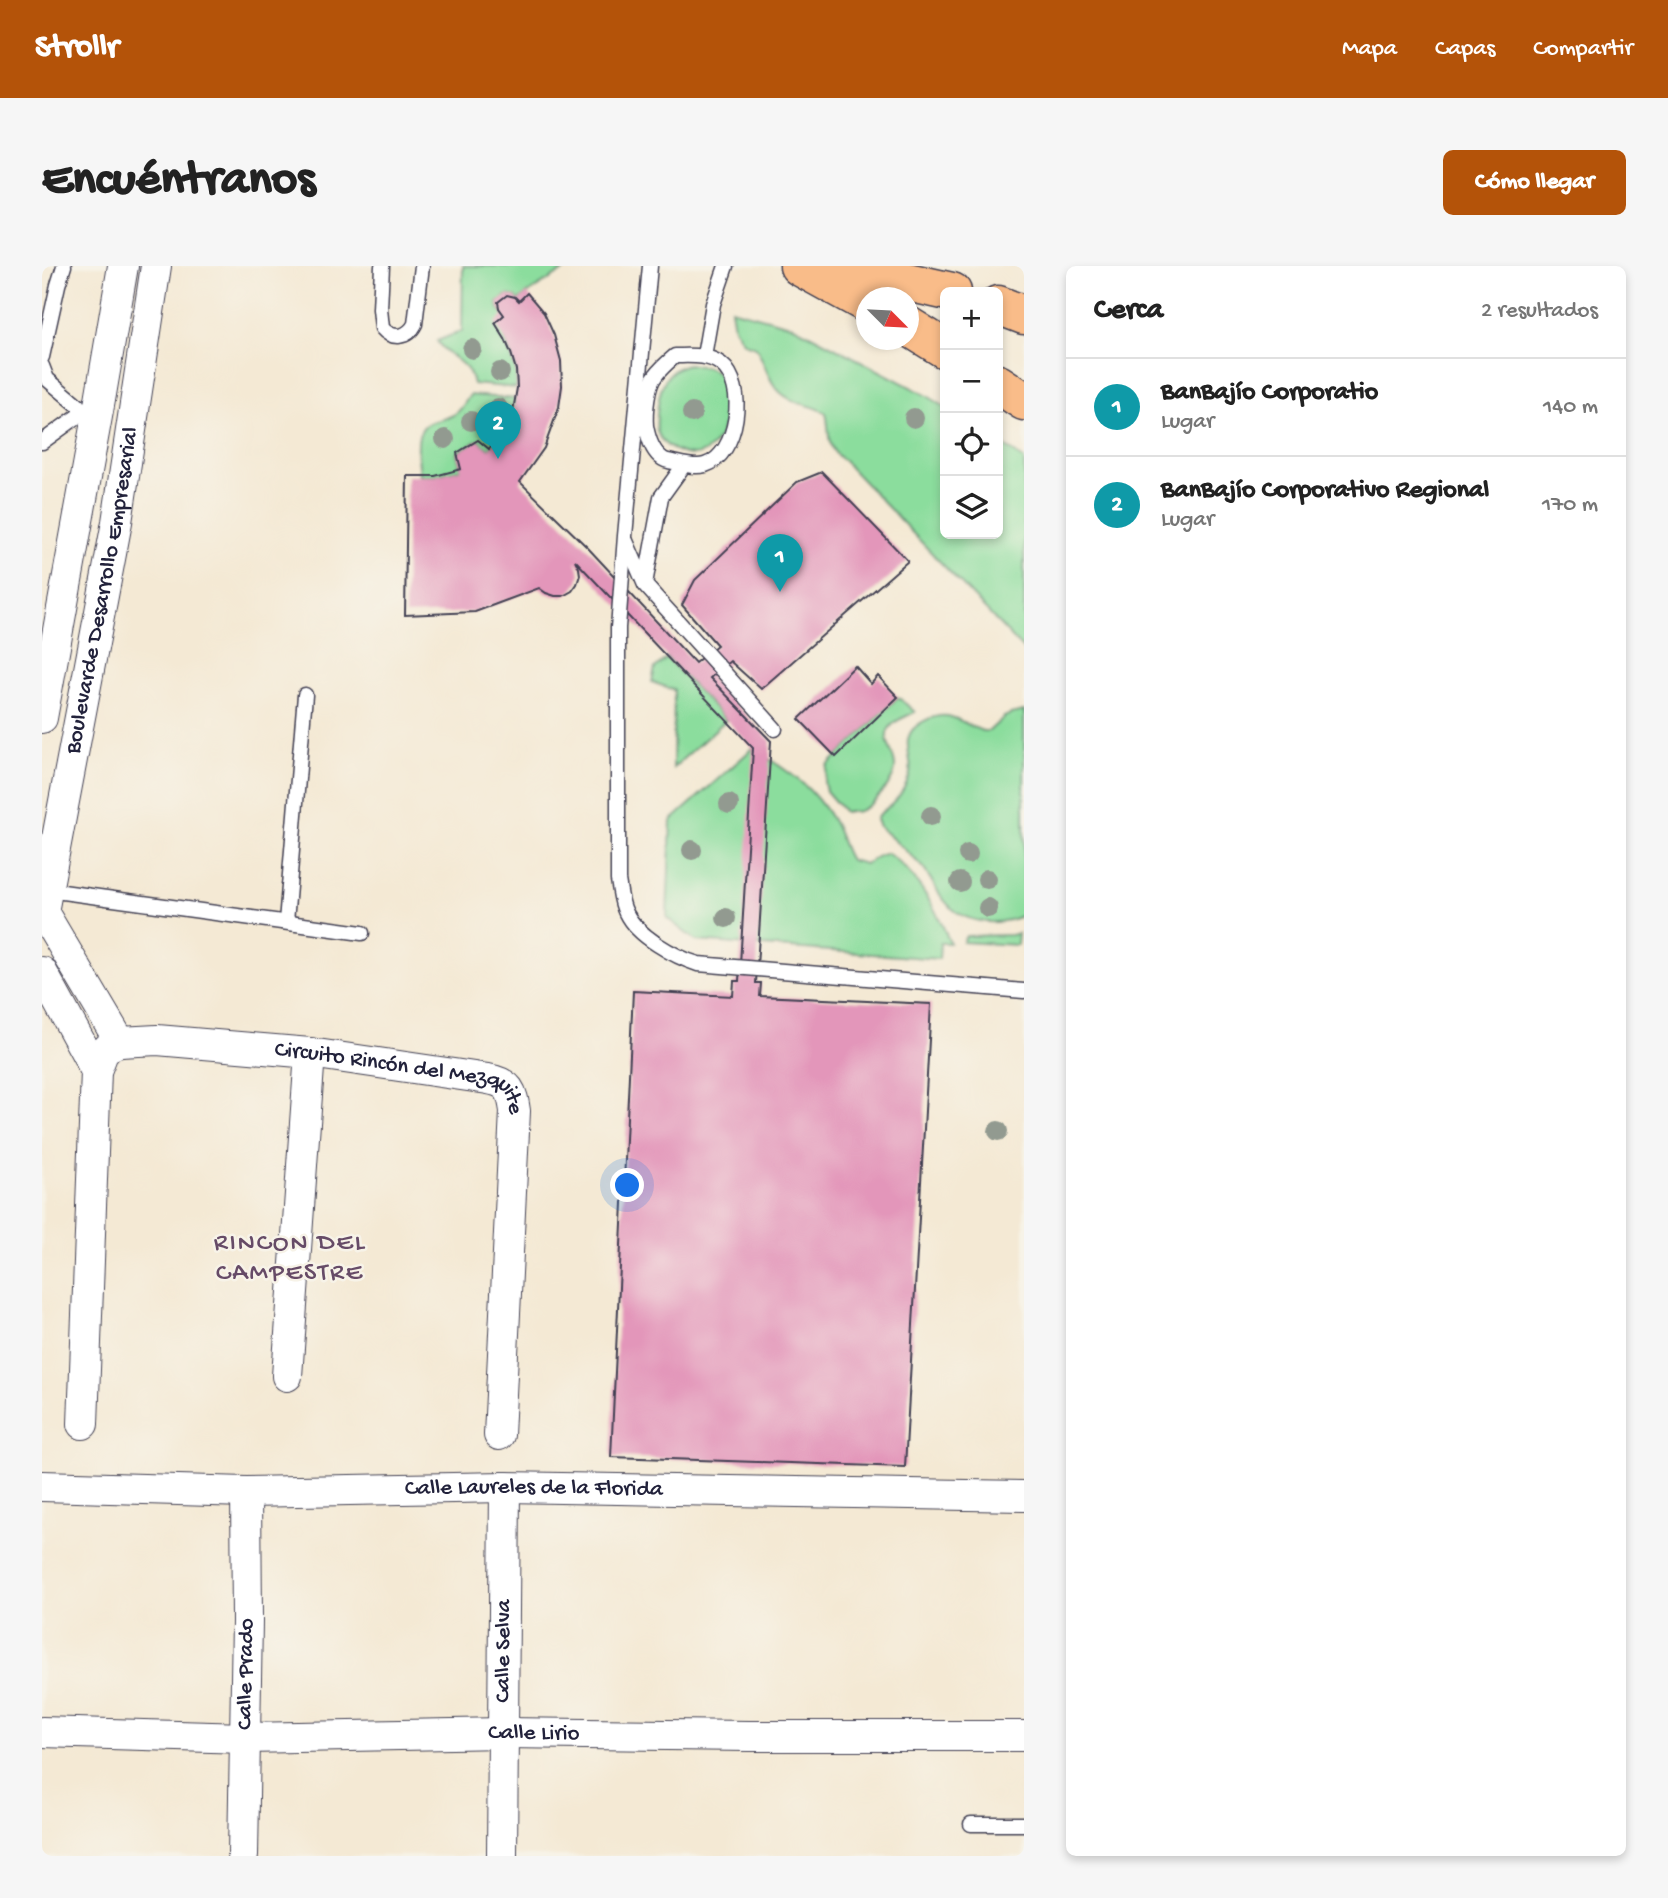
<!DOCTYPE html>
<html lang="es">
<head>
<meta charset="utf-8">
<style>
  body { margin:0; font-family:"Gochi Hand",sans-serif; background:#f6f6f6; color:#222 }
  .controls { position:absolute; right:21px; top:21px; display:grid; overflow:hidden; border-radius:10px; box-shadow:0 4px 10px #0003 }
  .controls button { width:63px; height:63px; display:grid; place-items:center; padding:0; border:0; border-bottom:2px solid #e0e0e0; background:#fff; color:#222; font:35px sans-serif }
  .compass { position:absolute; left:814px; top:21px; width:63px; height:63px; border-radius:50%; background:#fff; box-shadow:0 4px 10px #0003; rotate:114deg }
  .you { position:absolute; left:586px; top:920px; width:24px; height:24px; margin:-18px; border:5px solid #fff; border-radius:50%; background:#1a73e8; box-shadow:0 0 0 10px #1a73e833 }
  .badge { display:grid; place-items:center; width:46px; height:46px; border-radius:50%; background:#b45309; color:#fff; font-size:23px; font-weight:700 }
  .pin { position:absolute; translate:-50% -58px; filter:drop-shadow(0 2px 4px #0008) }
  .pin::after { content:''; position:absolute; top:37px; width:24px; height:21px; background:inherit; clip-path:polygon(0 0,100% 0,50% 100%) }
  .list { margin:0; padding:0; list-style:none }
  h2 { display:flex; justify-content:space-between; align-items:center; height:91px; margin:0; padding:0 28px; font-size:30px }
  h2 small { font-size:23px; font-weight:400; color:#767676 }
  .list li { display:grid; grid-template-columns:46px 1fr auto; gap:21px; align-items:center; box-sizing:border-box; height:98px; padding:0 28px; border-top:2px solid #e0e0e0 }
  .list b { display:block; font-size:26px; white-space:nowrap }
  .list p { margin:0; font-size:23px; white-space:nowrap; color:#767676 }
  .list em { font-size:23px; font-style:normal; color:#767676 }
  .icon { flex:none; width:38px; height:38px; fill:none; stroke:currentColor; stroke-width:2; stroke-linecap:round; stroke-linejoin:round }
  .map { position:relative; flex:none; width:982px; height:1590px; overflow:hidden; border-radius:10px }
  header { display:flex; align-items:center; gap:42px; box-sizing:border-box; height:98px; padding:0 35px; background:#b45309; color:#fff }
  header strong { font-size:33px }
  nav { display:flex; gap:38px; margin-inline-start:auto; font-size:24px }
  .intro { display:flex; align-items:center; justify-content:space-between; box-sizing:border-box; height:168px; padding:0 42px }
  h1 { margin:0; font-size:49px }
  .button { padding:18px 32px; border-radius:10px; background:#b45309; color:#fff; font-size:24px; font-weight:700 }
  main { display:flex; gap:42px; padding:0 42px }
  aside { flex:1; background:#fff; border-radius:10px; box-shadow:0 4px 10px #0003 }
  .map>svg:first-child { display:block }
</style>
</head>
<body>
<header>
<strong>Strollr</strong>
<nav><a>Mapa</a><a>Capas</a><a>Compartir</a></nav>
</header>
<div class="intro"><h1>Encuéntranos</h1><a class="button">Cómo llegar</a></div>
<main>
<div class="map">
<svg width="982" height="1590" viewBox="0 0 982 1590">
  <rect width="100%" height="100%" fill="#f7f3e8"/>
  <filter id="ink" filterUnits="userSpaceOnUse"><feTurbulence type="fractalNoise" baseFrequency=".0143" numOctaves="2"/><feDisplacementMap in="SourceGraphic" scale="14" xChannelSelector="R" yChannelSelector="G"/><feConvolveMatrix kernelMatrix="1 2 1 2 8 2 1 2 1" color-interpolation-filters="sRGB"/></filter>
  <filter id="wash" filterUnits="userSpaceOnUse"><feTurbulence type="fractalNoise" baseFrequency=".00686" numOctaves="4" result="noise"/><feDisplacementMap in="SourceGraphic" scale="28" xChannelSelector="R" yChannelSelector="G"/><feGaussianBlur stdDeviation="1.57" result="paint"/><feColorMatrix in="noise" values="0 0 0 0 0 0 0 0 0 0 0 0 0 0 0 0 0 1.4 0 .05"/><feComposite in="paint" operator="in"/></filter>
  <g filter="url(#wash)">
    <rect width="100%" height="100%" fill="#f4e9d4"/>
    <g fill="#8bdd9d" stroke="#56806c" stroke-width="2">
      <path d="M 421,0 L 529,0 L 486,27 L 477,35 L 473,31 L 465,29 L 456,36 L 457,42 L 462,49 L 463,73 L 474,104 L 475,122 L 431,118 C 426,93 407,94 395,75 L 420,65 Z"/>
      <path d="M 689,43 L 752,60 L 884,129 L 903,141 L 903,268 L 956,268 L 956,175 L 982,194 L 982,384 L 802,195 C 782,181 789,167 784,147 C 775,141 767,140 757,137 C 727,127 727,105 714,81 L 702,77 L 692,62 Z"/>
      <path d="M 647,98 C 655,100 666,100 673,105 C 697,124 684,205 637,186 C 626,182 618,175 615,164 C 614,159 615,153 615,148 C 617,125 621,103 647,98 Z"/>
      <path d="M 428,129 L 474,133 C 469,153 459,168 447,183 L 436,174 L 415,187 L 419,203 L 393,210 L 378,210 C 377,197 374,181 377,170 C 382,152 396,157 409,150 C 419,146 422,137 428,129 Z"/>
      <polygon points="625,392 684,454 631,502 632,424 610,416 613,402"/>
      <path d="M 856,431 L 873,446 C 864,451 851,454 846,465 C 841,474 854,490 853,502 C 853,515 831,539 819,544 C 814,547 807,546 802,546 L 784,525 L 782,517 L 786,499 Z"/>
      <path d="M 982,445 L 982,649 C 952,662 918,658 899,630 C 892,621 888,610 881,602 C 868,587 852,574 837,561 L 834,554 C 837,546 843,544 849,539 C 857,532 863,521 867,511 C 872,499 864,486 866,473 C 869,458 892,448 906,450 C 916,452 931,462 941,465 L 947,465 L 962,451 L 969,448 Z"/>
      <path d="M 711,482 C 745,505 768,517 790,554 C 798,567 800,582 808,594 L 823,598 L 837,590 L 845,587 C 875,608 895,644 908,677 L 898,677 L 897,693 L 654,675 L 625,652 L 629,555 Z"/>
      <polygon points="976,667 975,679 921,676 924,670 969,669"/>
    </g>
    <g id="blocks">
      <g fill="#e396ba">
        <polygon points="485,27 502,47 512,69 519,95 520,120 517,141 502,182 478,216 546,282 653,397 675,379 640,339 653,314 755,216 780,206 866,295 719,423 688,395 668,412 729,475 714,717 719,717 718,730 889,738 863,1201 569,1191 591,725 691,730 692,715 697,715 711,482 533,294 537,302 538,309 535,318 530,325 521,330 513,330 504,327 497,322 433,346 363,349 365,210 393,210 419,203 415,187 436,174 447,183 458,169 471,145 475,122 474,104 469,87 463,73 453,57 462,49 457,42 456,36 465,29 473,31 477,35"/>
        <polygon points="813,400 829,418 836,410 856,431 794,491 757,453"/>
      </g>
    </g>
  </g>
  <g filter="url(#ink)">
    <use href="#blocks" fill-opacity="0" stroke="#424052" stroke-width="2"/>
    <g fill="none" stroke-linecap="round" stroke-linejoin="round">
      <g stroke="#424052" stroke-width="17">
        <g id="lane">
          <path d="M 340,0 L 338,43 L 340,62 C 350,74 366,72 373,58 L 380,0"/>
          <path d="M 608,0 L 583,270 L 576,362 L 576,614 C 578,625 579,638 584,647 C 595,670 633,691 656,698 L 982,725"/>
          <path d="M 633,90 C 648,90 666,88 679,98 C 706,119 696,189 663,199 C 653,202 640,198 631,196 C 627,195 624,195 621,193 C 610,186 606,171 604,160 C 603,147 605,119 614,109 C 619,102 626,96 633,90 Z"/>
          <polyline points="662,90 671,38 684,0"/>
          <polyline points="0,91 16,19 22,0"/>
          <polyline points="0,100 5,113 43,145"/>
          <polyline points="0,176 54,137"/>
          <polyline points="584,275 603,319 733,463"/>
          <polyline points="603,318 619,231 642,199"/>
          <polyline points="6,624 320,667"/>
          <polyline points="244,656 263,429"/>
          <polyline points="929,1558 982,1558"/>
        </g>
      </g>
      <g stroke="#424052" stroke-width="32">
        <g id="street">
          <polyline points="0,452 58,134 81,0"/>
          <path id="s1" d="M 1,646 L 75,256 L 114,0"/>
          <polyline points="1,646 78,776"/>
          <polyline points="0,706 54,805"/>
          <polyline points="245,1110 268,787"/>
          <path id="s2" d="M 41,1158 L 54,805 L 61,787 L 69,779 L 78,776 L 115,774 L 268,787 L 446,813 C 468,817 470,825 473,845 L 457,1169"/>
          <path id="s3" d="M 0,1220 L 204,1226 L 463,1221 L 982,1230"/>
          <path id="s4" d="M 0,1466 L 203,1472 L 461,1467 L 707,1470 L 982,1470"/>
          <path id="s5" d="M 201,1590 L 205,1355 L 204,1226"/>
          <path id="s6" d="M 460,1590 L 463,1221"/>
        </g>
      </g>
      <g stroke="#424052" stroke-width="41">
        <g id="primary">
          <polyline points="757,0 824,37"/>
          <polyline points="794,0 910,26"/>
          <polyline points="956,39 982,49"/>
          <polyline points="866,60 903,83"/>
          <polyline points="956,118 982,135"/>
        </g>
      </g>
      <use href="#lane" stroke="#fff" stroke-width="14"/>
      <use href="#street" stroke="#fff" stroke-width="30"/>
      <use href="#primary" stroke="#f9bc89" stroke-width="38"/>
    </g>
    <g fill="#929a90">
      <circle cx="430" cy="83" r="10"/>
      <circle cx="458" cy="106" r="10"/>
      <circle cx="456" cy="142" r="10"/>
      <circle cx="650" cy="147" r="10"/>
      <circle cx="872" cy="152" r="10"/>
      <circle cx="429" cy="155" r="10"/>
      <circle cx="403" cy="173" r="10"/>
      <circle cx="687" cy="538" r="10"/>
      <circle cx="889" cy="550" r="10"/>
      <circle cx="650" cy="584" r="10"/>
      <circle cx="926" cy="588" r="10"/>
      <circle cx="945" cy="613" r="10"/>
      <circle cx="918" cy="616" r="10"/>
      <circle cx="946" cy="642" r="10"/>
      <circle cx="684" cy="652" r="10"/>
      <circle cx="956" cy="865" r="10"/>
    </g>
  </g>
  <g text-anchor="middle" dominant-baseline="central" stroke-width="5" stroke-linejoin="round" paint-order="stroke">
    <g font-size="23" fill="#22223b" stroke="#f7f3e8">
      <text stroke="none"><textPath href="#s1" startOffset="327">Boulevarde Desarrollo Empresarial</textPath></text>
      <text stroke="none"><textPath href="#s2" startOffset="681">Circuito Rincón del Mezquite</textPath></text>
      <text stroke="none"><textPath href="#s3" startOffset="492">Calle Laureles de la Florida</textPath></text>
      <text stroke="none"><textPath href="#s6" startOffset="205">Calle Selva</textPath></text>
      <text stroke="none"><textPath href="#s5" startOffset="182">Calle Prado</textPath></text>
      <text stroke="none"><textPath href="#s4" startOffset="492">Calle Lirio</textPath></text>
    </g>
    <g font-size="26" letter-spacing="2" fill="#664b67" stroke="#f7f3e8">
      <text x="248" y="978">RINCON DEL<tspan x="248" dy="30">CAMPESTRE</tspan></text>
    </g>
  </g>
</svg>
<div class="controls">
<button>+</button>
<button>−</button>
<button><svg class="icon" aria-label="locate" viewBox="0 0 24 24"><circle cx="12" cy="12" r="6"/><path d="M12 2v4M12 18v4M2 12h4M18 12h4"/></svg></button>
<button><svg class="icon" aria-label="layers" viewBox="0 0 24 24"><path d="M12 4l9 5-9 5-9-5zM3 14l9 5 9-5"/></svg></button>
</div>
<svg class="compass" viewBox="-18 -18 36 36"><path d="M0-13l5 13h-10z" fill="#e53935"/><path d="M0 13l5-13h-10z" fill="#767676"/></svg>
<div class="you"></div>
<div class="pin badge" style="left:738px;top:326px;background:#0f9aa8">1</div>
<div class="pin badge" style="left:456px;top:193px;background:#0f9aa8">2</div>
</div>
<aside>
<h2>Cerca<small>2 resultados</small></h2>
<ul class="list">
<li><span class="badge" style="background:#0f9aa8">1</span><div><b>BanBajío Corporatio</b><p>Lugar</p></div><em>140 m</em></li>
<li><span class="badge" style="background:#0f9aa8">2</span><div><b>BanBajío Corporativo Regional</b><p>Lugar</p></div><em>170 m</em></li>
</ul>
</aside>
</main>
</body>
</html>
